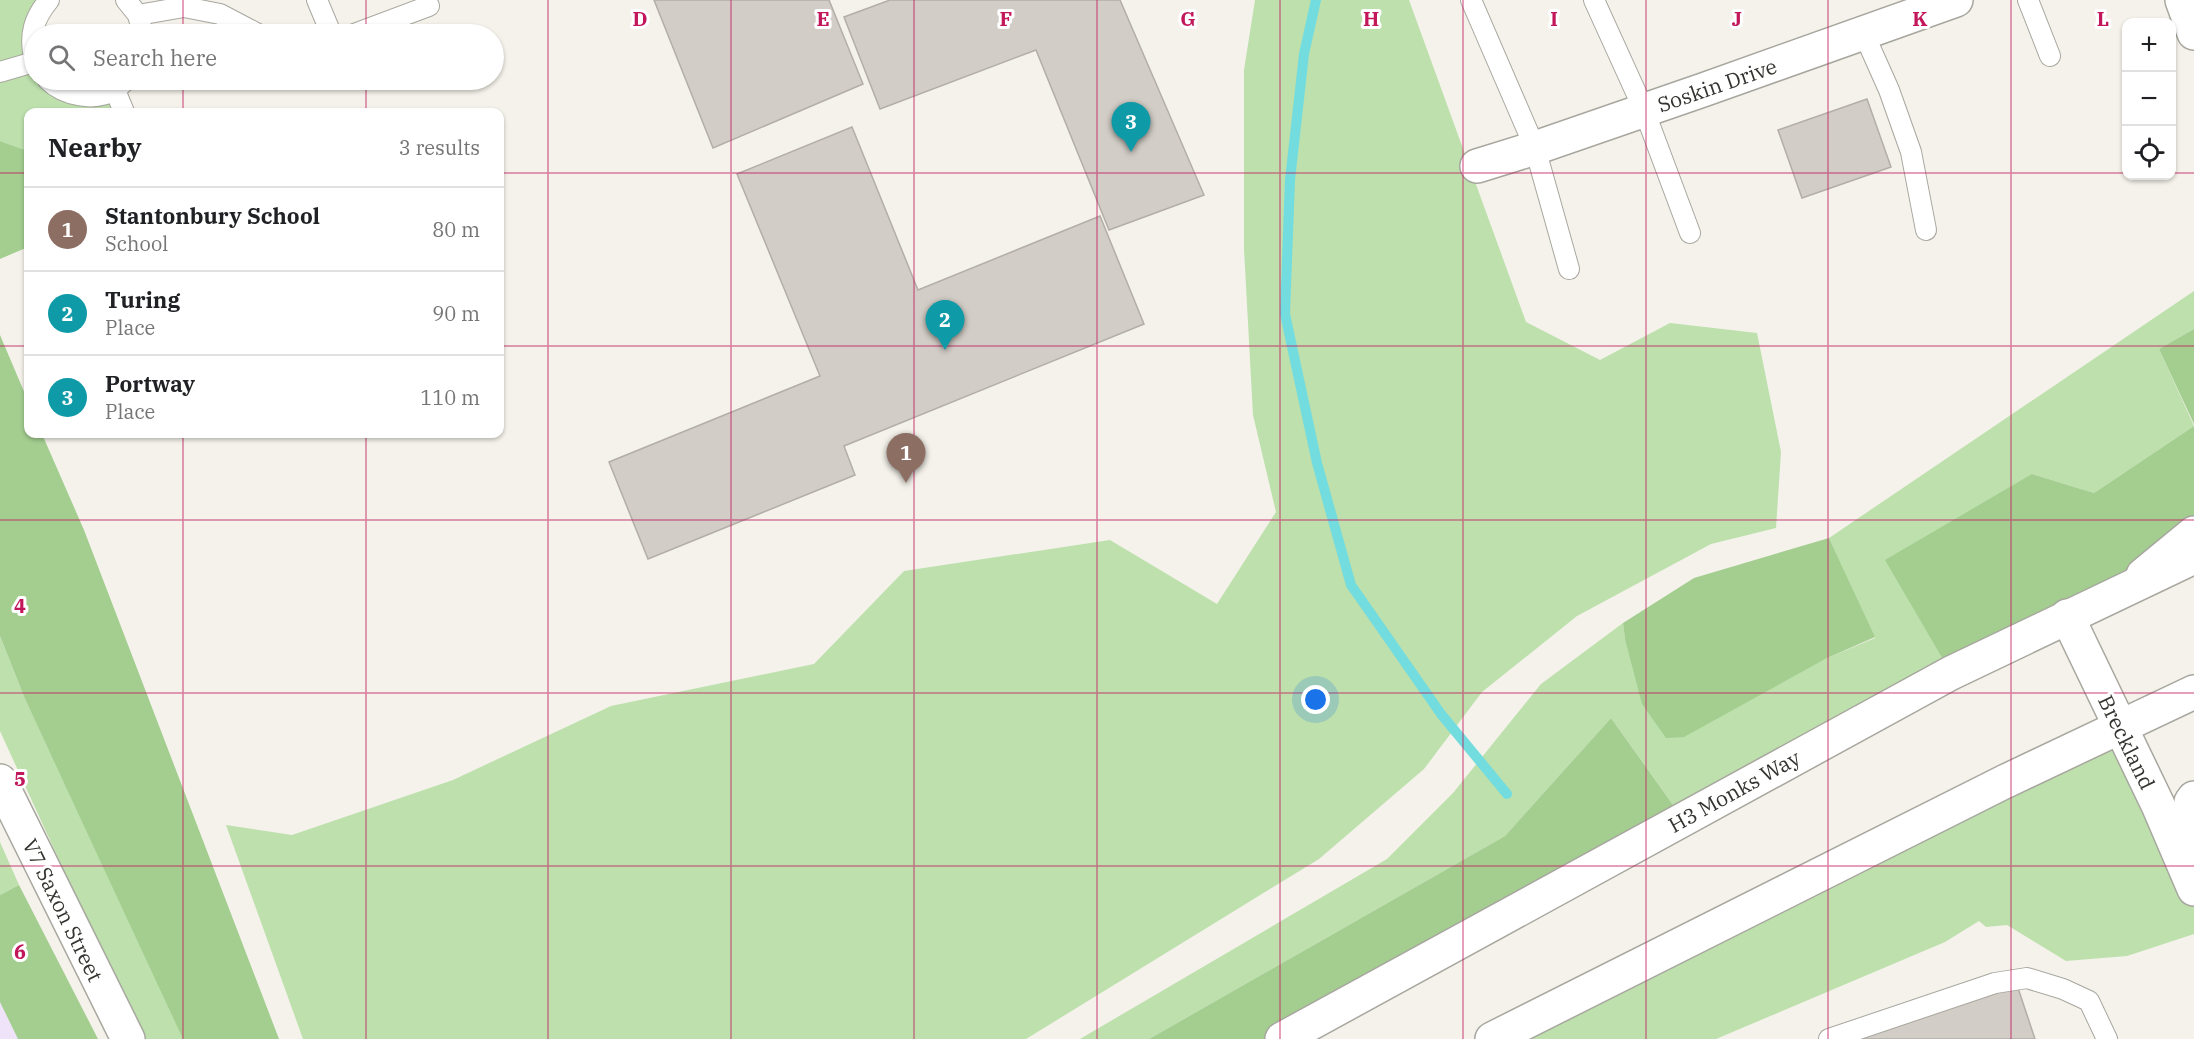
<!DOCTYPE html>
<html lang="en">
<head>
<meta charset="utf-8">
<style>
  body { margin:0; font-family:"IBM Plex Serif",serif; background:#f6f6f6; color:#202124 }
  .controls { position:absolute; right:18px; top:18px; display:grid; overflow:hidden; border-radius:12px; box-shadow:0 2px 4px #0004 }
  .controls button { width:54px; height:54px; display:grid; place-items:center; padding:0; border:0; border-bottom:2px solid #e0e0e0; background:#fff; color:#202124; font:30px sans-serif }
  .you { position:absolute; left:1316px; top:700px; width:21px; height:21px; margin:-15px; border:4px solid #fff; border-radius:50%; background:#1a73e8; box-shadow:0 0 0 9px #1a73e833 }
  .badge { display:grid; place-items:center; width:39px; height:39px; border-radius:50%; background:#db2777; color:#fff; font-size:20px; font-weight:700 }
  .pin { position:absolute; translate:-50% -50px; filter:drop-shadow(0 2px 3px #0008) }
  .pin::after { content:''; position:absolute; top:32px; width:21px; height:18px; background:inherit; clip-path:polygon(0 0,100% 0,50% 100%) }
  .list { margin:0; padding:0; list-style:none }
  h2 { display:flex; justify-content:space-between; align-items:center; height:78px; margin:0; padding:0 24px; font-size:26px }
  h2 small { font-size:20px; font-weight:400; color:#757577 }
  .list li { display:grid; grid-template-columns:39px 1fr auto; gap:18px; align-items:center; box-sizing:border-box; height:84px; padding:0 24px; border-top:2px solid #e0e0e0 }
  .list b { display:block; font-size:22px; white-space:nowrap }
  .list p { margin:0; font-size:20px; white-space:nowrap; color:#757577 }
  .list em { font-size:20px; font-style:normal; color:#757577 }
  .icon { flex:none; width:33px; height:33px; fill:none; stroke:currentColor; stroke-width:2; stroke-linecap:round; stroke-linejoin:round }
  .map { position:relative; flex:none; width:2194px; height:1039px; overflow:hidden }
  .search { position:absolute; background:#fff; box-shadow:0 2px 4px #0004; left:24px; top:24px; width:480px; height:66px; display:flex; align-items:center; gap:15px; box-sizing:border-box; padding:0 21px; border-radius:33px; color:#757577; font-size:22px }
  .panel { position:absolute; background:#fff; box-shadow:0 2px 4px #0004; left:24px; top:108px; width:480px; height:330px; border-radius:12px }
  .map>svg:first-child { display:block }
</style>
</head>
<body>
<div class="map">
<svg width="2194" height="1039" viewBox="0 0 2194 1039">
  <rect width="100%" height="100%" fill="#f4f2ea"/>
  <polygon fill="#eee3f8" points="0,1002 18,1039 0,1039"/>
  <g fill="#bde0ad">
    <polygon points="0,0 49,0 34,58 34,80 48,80 55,86 115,90 124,112 28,112 28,151 0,141"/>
    <polygon points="1255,0 1409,0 1526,322 1600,360 1670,323 1757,333 1781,452 1776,528 1711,544 1577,616 1482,692 1424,769 1319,859 1026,1039 303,1039 226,825 292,835 453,780 611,706 814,664 904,571 1110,540 1217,604 1276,512 1253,415 1244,249 1244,70"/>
    <polygon points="2194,291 2194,329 2159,349 2194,426 2094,493 2032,474 1951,673 1683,819 1611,718 1505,836 1149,1039 1080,1039 1387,859 1453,793 1541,684 1623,623 1625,639 1825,659 1875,638 1829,538"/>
    <polygon points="0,636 25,699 185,1039 141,1039 0,731"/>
    <polygon points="2120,727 2158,805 2194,798 2194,934 2127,956 2066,961 2007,925 1986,927 1979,921 1945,942 1716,1039 1492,1039"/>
    <polygon points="0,842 19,885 0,895"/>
  </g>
  <g fill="#a3ce90">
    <polygon points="0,141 28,151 28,247 0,259"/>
    <polygon points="2194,329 2194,424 2159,349"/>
    <polygon points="0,335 28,401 28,434 42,434 84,530 279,1039 183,1039 25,699 0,636"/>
    <polygon points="2194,426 2194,533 1951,673 1885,560 2032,474 2094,493"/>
    <polygon points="1829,538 1875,637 1825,659 1684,737 1666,738 1642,704 1625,639 1623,623 1694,578"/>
    <polygon points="1611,718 1683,819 1282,1039 1149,1039 1505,836"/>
    <polygon points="19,885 98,1039 18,1039 0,1002 0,895"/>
  </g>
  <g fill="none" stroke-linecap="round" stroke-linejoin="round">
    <polyline stroke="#73dcde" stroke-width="10" points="1316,0 1304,54 1290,180 1285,314 1317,463 1351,585 1441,714 1507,794"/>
  </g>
  <g fill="#d2cdc6" stroke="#b3aea7" stroke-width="1.5">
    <polygon points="654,0 829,0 863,84 713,148"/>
    <polygon points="890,0 1120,0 1204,195 1109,230 1036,50 880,109 844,17"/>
    <polygon points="1867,99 1891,167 1802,198 1778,130"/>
    <polygon points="852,127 918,290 1100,216 1144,324 844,446 855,475 648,559 609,462 820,376 737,174"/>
    <polygon points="2017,985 2035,1039 1856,1039"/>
  </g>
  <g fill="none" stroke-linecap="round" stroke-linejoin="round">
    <g stroke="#a8a79f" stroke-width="22">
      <g id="lane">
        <polyline points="126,0 138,15 143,34"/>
        <polyline points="317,0 330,31"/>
        <polyline points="1471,0 1535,148 1569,269"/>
        <polyline points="1594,0 1644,110 1690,233"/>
        <polyline points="2028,0 2050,56"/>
        <polyline points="138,15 184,7 220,14 258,34"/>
        <polyline points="354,34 429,6"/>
        <polyline points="1864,34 1889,90 1911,152 1926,230"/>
        <path d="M 34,58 C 29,34 34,18 49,0"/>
        <polyline points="0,72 34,62"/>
        <path d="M 48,80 C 64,96 95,102 115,90 C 119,87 123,83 126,80"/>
        <polyline points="115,90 124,112"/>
        <polyline points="1829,1039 1995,983 2027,978 2063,989 2089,1001 2107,1039"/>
      </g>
    </g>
    <g stroke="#a8a79f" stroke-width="36">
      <g id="street">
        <polyline points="2182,0 2194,33"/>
        <polyline points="1477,166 1535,148 1703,90 1956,0"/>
        <polyline points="2143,575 2194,533"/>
        <polyline points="2067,616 2158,805 2194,889"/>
        <polyline points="2185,864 2191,802 2194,798"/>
      </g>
    </g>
    <g stroke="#a8a79f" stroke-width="36">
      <polyline id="secondary" points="0,781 128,1039"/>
    </g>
    <g stroke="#a8a79f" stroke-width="36">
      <g id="primary">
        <polyline points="1282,1039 1951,673 2194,557"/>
        <polyline points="1492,1039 2004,782 2194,692"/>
      </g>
    </g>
    <use href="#lane" stroke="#fff" stroke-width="20"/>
    <use href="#street" stroke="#fff" stroke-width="33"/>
    <use href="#secondary" stroke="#fff" stroke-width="33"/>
    <use href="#primary" stroke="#fff" stroke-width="33"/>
  </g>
  <path fill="none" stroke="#c2185b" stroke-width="1.5" stroke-opacity="0.55" d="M 183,0 L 183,34M 366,0 L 366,34M 548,0 L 548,1039M 731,0 L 731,1039M 914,0 L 914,1039M 1097,0 L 1097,1039M 1280,0 L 1280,1039M 1463,0 L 1463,1039M 1646,0 L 1646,1039M 1828,0 L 1828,1039M 2011,0 L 2011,1039M 183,80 L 183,112M 366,80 L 366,112M 0,173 L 28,173M 500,173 L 2126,173M 2172,173 L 2194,173M 0,346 L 28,346M 500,346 L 2194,346M 183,434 L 183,1039M 366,434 L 366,1039M 0,520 L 2194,520M 0,693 L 2194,693M 0,866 L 2194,866"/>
  <g text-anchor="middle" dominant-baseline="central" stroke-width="6" stroke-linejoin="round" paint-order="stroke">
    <g font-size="21" fill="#343430" stroke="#fff">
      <text transform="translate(1717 85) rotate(-19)">Soskin Drive</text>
      <text transform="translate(2127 742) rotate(64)">Breckland</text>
      <text transform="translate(1734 791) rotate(-29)">H3 Monks Way</text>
      <text transform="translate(63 910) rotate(64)">V7 Saxon Street</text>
    </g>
  </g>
  <g font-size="20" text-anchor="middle" font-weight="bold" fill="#c2185b" stroke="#fff" stroke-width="6" stroke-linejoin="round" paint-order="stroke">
    <text x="640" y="26">D</text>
    <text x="823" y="26">E</text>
    <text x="1006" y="26">F</text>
    <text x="1188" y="26">G</text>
    <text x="1371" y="26">H</text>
    <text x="1554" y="26">I</text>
    <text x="1737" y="26">J</text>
    <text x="1920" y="26">K</text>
    <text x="2103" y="26">L</text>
    <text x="20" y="613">4</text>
    <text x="20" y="786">5</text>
    <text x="20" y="959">6</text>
  </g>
</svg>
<div class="controls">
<button>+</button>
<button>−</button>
<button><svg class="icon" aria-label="locate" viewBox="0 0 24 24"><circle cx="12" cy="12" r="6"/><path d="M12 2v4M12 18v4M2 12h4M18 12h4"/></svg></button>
</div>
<div class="you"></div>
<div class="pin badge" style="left:906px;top:483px;background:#8d6e63">1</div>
<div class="pin badge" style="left:945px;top:350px;background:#0f9aa8">2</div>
<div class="pin badge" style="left:1131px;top:152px;background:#0f9aa8">3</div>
<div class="search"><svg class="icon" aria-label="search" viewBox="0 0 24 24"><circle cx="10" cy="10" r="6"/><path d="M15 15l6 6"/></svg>Search here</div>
<section class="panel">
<h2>Nearby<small>3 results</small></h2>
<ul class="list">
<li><span class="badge" style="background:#8d6e63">1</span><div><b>Stantonbury School</b><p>School</p></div><em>80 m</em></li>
<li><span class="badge" style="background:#0f9aa8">2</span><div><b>Turing</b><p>Place</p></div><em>90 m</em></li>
<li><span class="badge" style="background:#0f9aa8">3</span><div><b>Portway</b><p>Place</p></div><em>110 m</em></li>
</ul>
</section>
</div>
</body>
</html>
